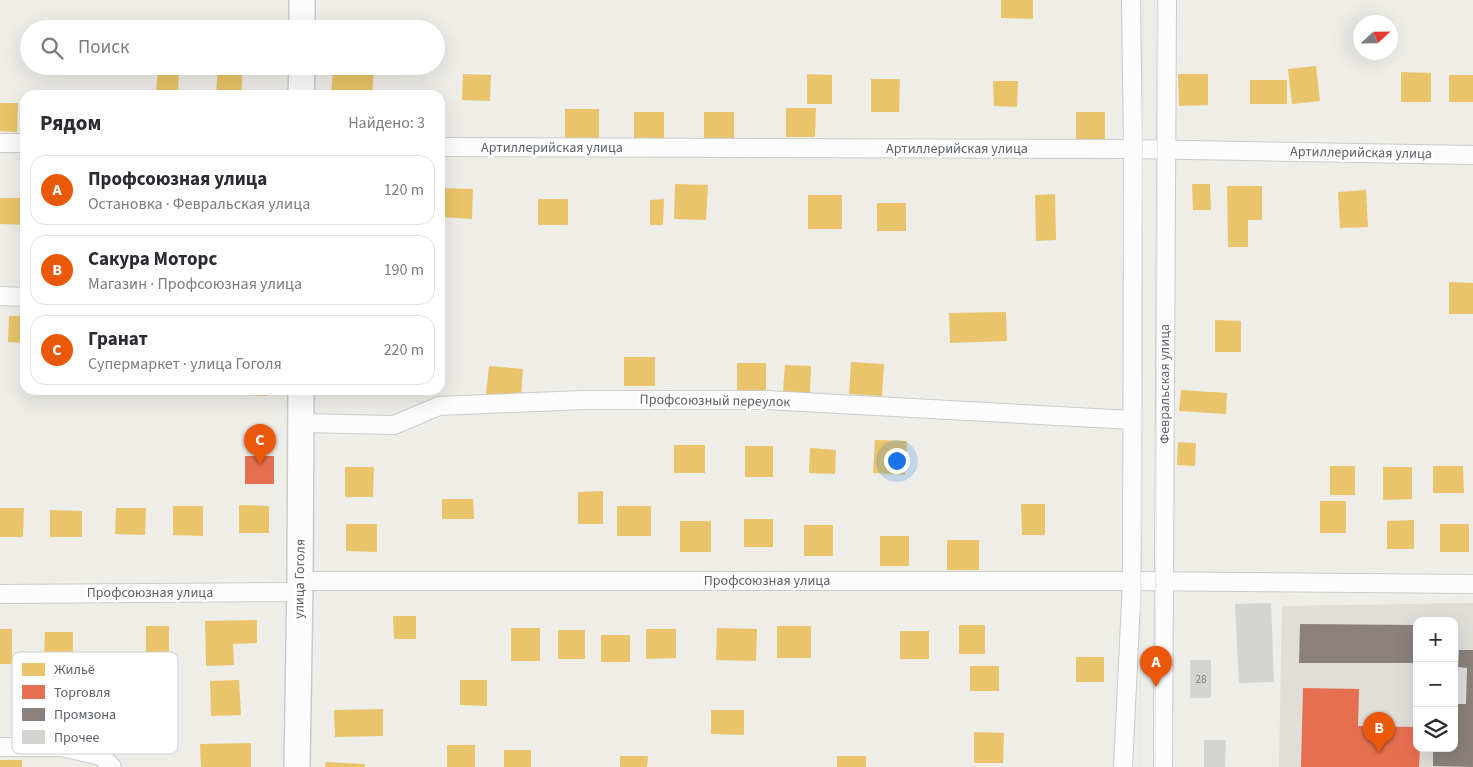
<!DOCTYPE html>
<html lang="ru">
<head>
<meta charset="utf-8">
<style>
  body { margin:0; font-family:"Source Sans 3",sans-serif; background:#f2f2f3; color:#2b2b33 }
  .controls { position:absolute; right:15px; bottom:15px; display:grid; overflow:hidden; border-radius:10px; box-shadow:0 5px 20px #0002 }
  .controls button { width:45px; height:45px; display:grid; place-items:center; padding:0; border:0; border-bottom:1px solid #e1e1e2; background:#fff; color:#2b2b33; font:25px sans-serif }
  .compass { position:absolute; left:1353px; top:15px; width:45px; height:45px; border-radius:50%; background:#fff; box-shadow:0 5px 20px #0002; rotate:68deg }
  .you { position:absolute; left:896px; top:460px; width:18px; height:18px; margin:-12px; border:4px solid #fff; border-radius:50%; background:#1a73e8; box-shadow:0 0 0 8px #1a73e833 }
  .badge { display:grid; place-items:center; width:32px; height:32px; border-radius:50%; background:#ea580c; color:#fff; font-size:16px; font-weight:700 }
  .pin { position:absolute; translate:-50% -41px; filter:drop-shadow(0 1px 2px #0008) }
  .pin::after { content:''; position:absolute; top:26px; width:18px; height:15px; background:inherit; clip-path:polygon(0 0,100% 0,50% 100%) }
  .list { margin:0; padding:0; list-style:none }
  h2 { display:flex; justify-content:space-between; align-items:center; height:65px; margin:0; padding:0 20px; font-size:21px }
  h2 small { font-size:16px; font-weight:400; color:#7c7c81 }
  .list li { display:grid; grid-template-columns:32px 1fr auto; gap:15px; align-items:center; box-sizing:border-box; height:70px; margin:0 10px 10px; padding:0 10px; border:1px solid #e1e1e2; border-radius:15px }
  .list b { display:block; font-size:19px; white-space:nowrap }
  .list p { margin:0; font-size:16px; white-space:nowrap; color:#7c7c81 }
  .list em { font-size:16px; font-style:normal; color:#7c7c81 }
  .icon { flex:none; width:28px; height:28px; fill:none; stroke:currentColor; stroke-width:2; stroke-linecap:round; stroke-linejoin:round }
  .map { position:relative; flex:none; width:1473px; height:767px; overflow:hidden }
  .search { position:absolute; background:#fff; box-shadow:0 5px 20px #0002; left:20px; top:20px; width:425px; height:55px; display:flex; align-items:center; gap:12px; box-sizing:border-box; padding:0 18px; border-radius:28px; color:#7c7c81; font-size:19px }
  .panel { position:absolute; background:#fff; box-shadow:0 5px 20px #0002; left:20px; top:90px; width:425px; height:305px; border-radius:15px }
  .map>svg:first-child { display:block }
</style>
</head>
<body>
<div class="map">
<svg width="1473" height="767" viewBox="0 0 1473 767">
  <rect width="100%" height="100%" fill="#eeede8"/>
  <path fill="#dfded9" fill-rule="evenodd" d="M 1473,603 L 1473,767 L 1279,767 L 1282,606 ZM 1417,621 L 1454,621 L 1454,748 L 1417,748 Z"/>
  <g fill="#e9c46a">
    <polygon points="1001,0 1033,0 1033,19 1001,18"/>
    <polygon points="158,66 179,66 178,95 156,95"/>
    <polygon points="218,66 243,66 241,95 216,94"/>
    <polygon points="1316,66 1320,101 1292,104 1288,69"/>
    <polygon points="333,68 374,71 372,95 331,95"/>
    <polygon points="1401,72 1431,73 1431,102 1401,102"/>
    <polygon points="463,74 491,75 490,101 462,100"/>
    <polygon points="807,74 832,75 832,104 807,104"/>
    <polygon points="1178,74 1208,74 1208,105 1179,106"/>
    <rect x="1449" y="75" width="24" height="27"/>
    <polygon points="871,79 900,79 899,112 871,112"/>
    <rect x="1250" y="80" width="37" height="24"/>
    <polygon points="993,81 1018,81 1017,107 994,106"/>
    <polygon points="0,103 18,103 17,132 0,131"/>
    <polygon points="786,108 816,108 815,137 786,137"/>
    <rect x="565" y="109" width="34" height="29"/>
    <rect x="634" y="112" width="30" height="29"/>
    <rect x="704" y="112" width="30" height="28"/>
    <rect x="1076" y="112" width="29" height="28"/>
    <polygon points="675,184 708,185 706,220 674,219"/>
    <polygon points="1192,184 1210,184 1211,210 1193,210"/>
    <polygon points="1227,186 1262,186 1262,220 1248,220 1248,247 1228,247"/>
    <polygon points="440,188 473,189 472,219 440,217"/>
    <polygon points="1366,190 1368,227 1340,228 1338,192"/>
    <polygon points="1055,194 1056,240 1036,241 1035,195"/>
    <rect x="808" y="195" width="34" height="34"/>
    <polygon points="0,198 25,198 25,225 0,224"/>
    <rect x="538" y="199" width="30" height="26"/>
    <polygon points="664,199 663,225 650,225 650,200"/>
    <rect x="877" y="203" width="29" height="28"/>
    <polygon points="1449,282 1473,283 1473,314 1449,314"/>
    <polygon points="1006,312 1007,341 950,343 949,313"/>
    <polygon points="9,316 25,316 25,343 8,342"/>
    <polygon points="1215,320 1241,321 1241,352 1215,352"/>
    <rect x="624" y="357" width="31" height="29"/>
    <polygon points="851,362 884,364 882,396 849,394"/>
    <rect x="737" y="363" width="29" height="31"/>
    <polygon points="785,365 811,366 810,394 783,392"/>
    <polygon points="489,366 523,369 521,397 486,394"/>
    <polygon points="224,390 267,390 267,396 223,394"/>
    <polygon points="1181,390 1227,393 1226,414 1179,411"/>
    <polygon points="875,440 907,441 905,475 873,473"/>
    <polygon points="1178,442 1196,443 1195,466 1177,465"/>
    <rect x="674" y="445" width="31" height="28"/>
    <rect x="745" y="446" width="28" height="31"/>
    <polygon points="810,448 836,450 835,474 809,473"/>
    <rect x="1330" y="466" width="25" height="29"/>
    <polygon points="1433,466 1463,466 1464,493 1433,493"/>
    <polygon points="345,467 374,467 373,497 345,497"/>
    <polygon points="1383,467 1412,467 1412,499 1383,500"/>
    <polygon points="603,491 603,524 578,524 578,492"/>
    <polygon points="442,499 473,499 474,519 442,519"/>
    <rect x="1320" y="501" width="26" height="32"/>
    <polygon points="1021,504 1045,504 1045,535 1022,535"/>
    <polygon points="239,505 269,506 269,533 239,533"/>
    <polygon points="173,506 203,506 203,536 173,535"/>
    <rect x="617" y="506" width="34" height="30"/>
    <polygon points="0,508 24,508 23,537 0,537"/>
    <polygon points="116,508 146,508 145,535 115,534"/>
    <polygon points="50,510 82,511 82,537 50,537"/>
    <rect x="744" y="519" width="29" height="28"/>
    <polygon points="1414,520 1414,549 1387,549 1387,521"/>
    <rect x="680" y="521" width="31" height="31"/>
    <polygon points="346,524 377,524 377,552 346,551"/>
    <rect x="1440" y="524" width="29" height="28"/>
    <rect x="804" y="525" width="29" height="31"/>
    <rect x="880" y="536" width="29" height="30"/>
    <rect x="947" y="540" width="32" height="30"/>
    <polygon points="393,616 416,616 416,639 394,639"/>
    <polygon points="257,620 257,643 233,644 234,665 206,666 205,621"/>
    <rect x="959" y="625" width="26" height="29"/>
    <rect x="146" y="626" width="23" height="28"/>
    <rect x="777" y="626" width="34" height="32"/>
    <rect x="511" y="628" width="29" height="33"/>
    <polygon points="717,628 757,629 756,661 716,660"/>
    <rect x="0" y="629" width="12" height="35"/>
    <polygon points="646,629 676,629 676,658 646,659"/>
    <rect x="558" y="630" width="27" height="29"/>
    <rect x="900" y="631" width="29" height="28"/>
    <polygon points="45,632 73,632 73,661 44,661"/>
    <rect x="601" y="635" width="29" height="27"/>
    <rect x="1076" y="657" width="28" height="25"/>
    <rect x="970" y="666" width="29" height="25"/>
    <polygon points="239,680 241,715 211,716 210,681"/>
    <polygon points="460,680 487,680 487,706 460,705"/>
    <polygon points="383,709 383,736 335,737 334,710"/>
    <polygon points="711,710 744,710 744,735 711,734"/>
    <polygon points="974,732 1004,733 1003,763 974,763"/>
    <polygon points="251,743 251,767 201,767 200,744"/>
    <rect x="447" y="745" width="28" height="22"/>
    <rect x="504" y="750" width="27" height="17"/>
    <polygon points="620,756 648,756 647,767 620,767"/>
    <rect x="837" y="756" width="29" height="11"/>
    <rect x="0" y="760" width="22" height="7"/>
    <polygon points="326,762 365,764 365,767 325,767"/>
  </g>
  <g fill="#e76f51">
    <rect x="245" y="456" width="29" height="28"/>
    <polygon points="1303,688 1359,689 1358,726 1417,727 1417,748 1420,748 1419,767 1301,767"/>
  </g>
  <g fill="#8a817c">
    <polygon points="1300,624 1417,625 1417,663 1299,663"/>
    <polygon points="1459,650 1473,650 1473,767 1433,766 1433,748 1454,748 1454,704 1466,704 1467,668 1458,667"/>
  </g>
  <g fill="#d4d4d1">
    <polygon points="1271,603 1274,682 1239,683 1235,604"/>
    <rect x="1190" y="660" width="21" height="38"/>
    <polygon points="1204,740 1226,740 1225,767 1204,767"/>
  </g>
  <g fill="none" stroke-linecap="round" stroke-linejoin="round">
    <g stroke="#cbcbca" stroke-width="20">
      <g id="minor">
        <polyline points="0,143 25,143"/>
        <polyline points="440,147 1133,149 1473,155"/>
        <polyline points="0,296 25,297"/>
        <polyline points="301,423 394,425 439,406 583,400 766,400 1132,420"/>
        <polyline points="300,581 1132,581 1473,584"/>
        <polyline points="0,594 300,592"/>
        <polyline points="0,747 61,747 101,756 112,767"/>
        <polyline points="1123,767 1132,581 1133,149 1131,0"/>
        <polyline points="1163,767 1167,0"/>
      </g>
    </g>
    <g stroke="#c9cac9" stroke-width="28">
      <g id="secondary">
        <polyline points="302,29 302,0"/>
        <polyline points="301,95 302,66"/>
        <polyline points="297,767 300,581 301,390"/>
      </g>
    </g>
    <use href="#minor" stroke="#fcfcfc" stroke-width="18"/>
    <use href="#secondary" stroke="#fcfcfc" stroke-width="25"/>
    <g stroke="#e3e4e3" stroke-width="1">
      <polyline points="1140,767 1143,0"/>
      <polyline points="1155,767 1158,0"/>
    </g>
  </g>
  <g text-anchor="middle" dominant-baseline="central" stroke-width="5" stroke-linejoin="round" paint-order="stroke">
    <g font-size="11" fill="#7c8082">
      <text x="1201" y="679">28</text>
    </g>
    <g font-size="14" fill="#5d6267" stroke="#fff">
      <text x="552" y="148">Артиллерийская улица</text>
      <text x="957" y="149">Артиллерийская улица</text>
      <text transform="translate(1361 153) rotate(1)">Артиллерийская улица</text>
      <text transform="translate(1165 384) rotate(-90)">Февральская улица</text>
      <text transform="translate(715 401) rotate(1)">Профсоюзный переулок</text>
      <text transform="translate(300 579) rotate(-89)">улица Гоголя</text>
      <text x="767" y="581">Профсоюзная улица</text>
      <text x="150" y="593">Профсоюзная улица</text>
    </g>
  </g>
  <rect x="12" y="652" width="166" height="102" rx="8" fill="#fff" stroke="#ced0d1" stroke-width="1"/>
  <rect x="22" y="663" width="23" height="13" fill="#e9c46a"/>
  <rect x="22" y="685" width="23" height="14" fill="#e76f51"/>
  <rect x="22" y="708" width="23" height="13" fill="#8a817c"/>
  <rect x="22" y="730" width="23" height="14" fill="#d4d4d1"/>
  <g font-size="14" fill="#5d6267">
    <text x="54" y="674">Жильё</text>
    <text x="54" y="697">Торговля</text>
    <text x="54" y="719">Промзона</text>
    <text x="54" y="742">Прочее</text>
  </g>
</svg>
<div class="controls">
<button>+</button>
<button>−</button>
<button><svg class="icon" aria-label="layers" viewBox="0 0 24 24"><path d="M12 4l9 5-9 5-9-5zM3 14l9 5 9-5"/></svg></button>
</div>
<svg class="compass" viewBox="-18 -18 36 36"><path d="M0-13l5 13h-10z" fill="#e53935"/><path d="M0 13l5-13h-10z" fill="#7c7c81"/></svg>
<div class="you"></div>
<div class="pin badge" style="left:1156px;top:687px">A</div>
<div class="pin badge" style="left:1379px;top:753px">B</div>
<div class="pin badge" style="left:260px;top:465px">C</div>
<div class="search"><svg class="icon" aria-label="search" viewBox="0 0 24 24"><circle cx="10" cy="10" r="6"/><path d="M15 15l6 6"/></svg>Поиск</div>
<section class="panel">
<h2>Рядом<small>Найдено: 3</small></h2>
<ul class="list">
<li><span class="badge">A</span><div><b>Профсоюзная улица</b><p>Остановка · Февральская улица</p></div><em>120 m</em></li>
<li><span class="badge">B</span><div><b>Сакура Моторс</b><p>Магазин · Профсоюзная улица</p></div><em>190 m</em></li>
<li><span class="badge">C</span><div><b>Гранат</b><p>Супермаркет · улица Гоголя</p></div><em>220 m</em></li>
</ul>
</section>
</div>
</body>
</html>
